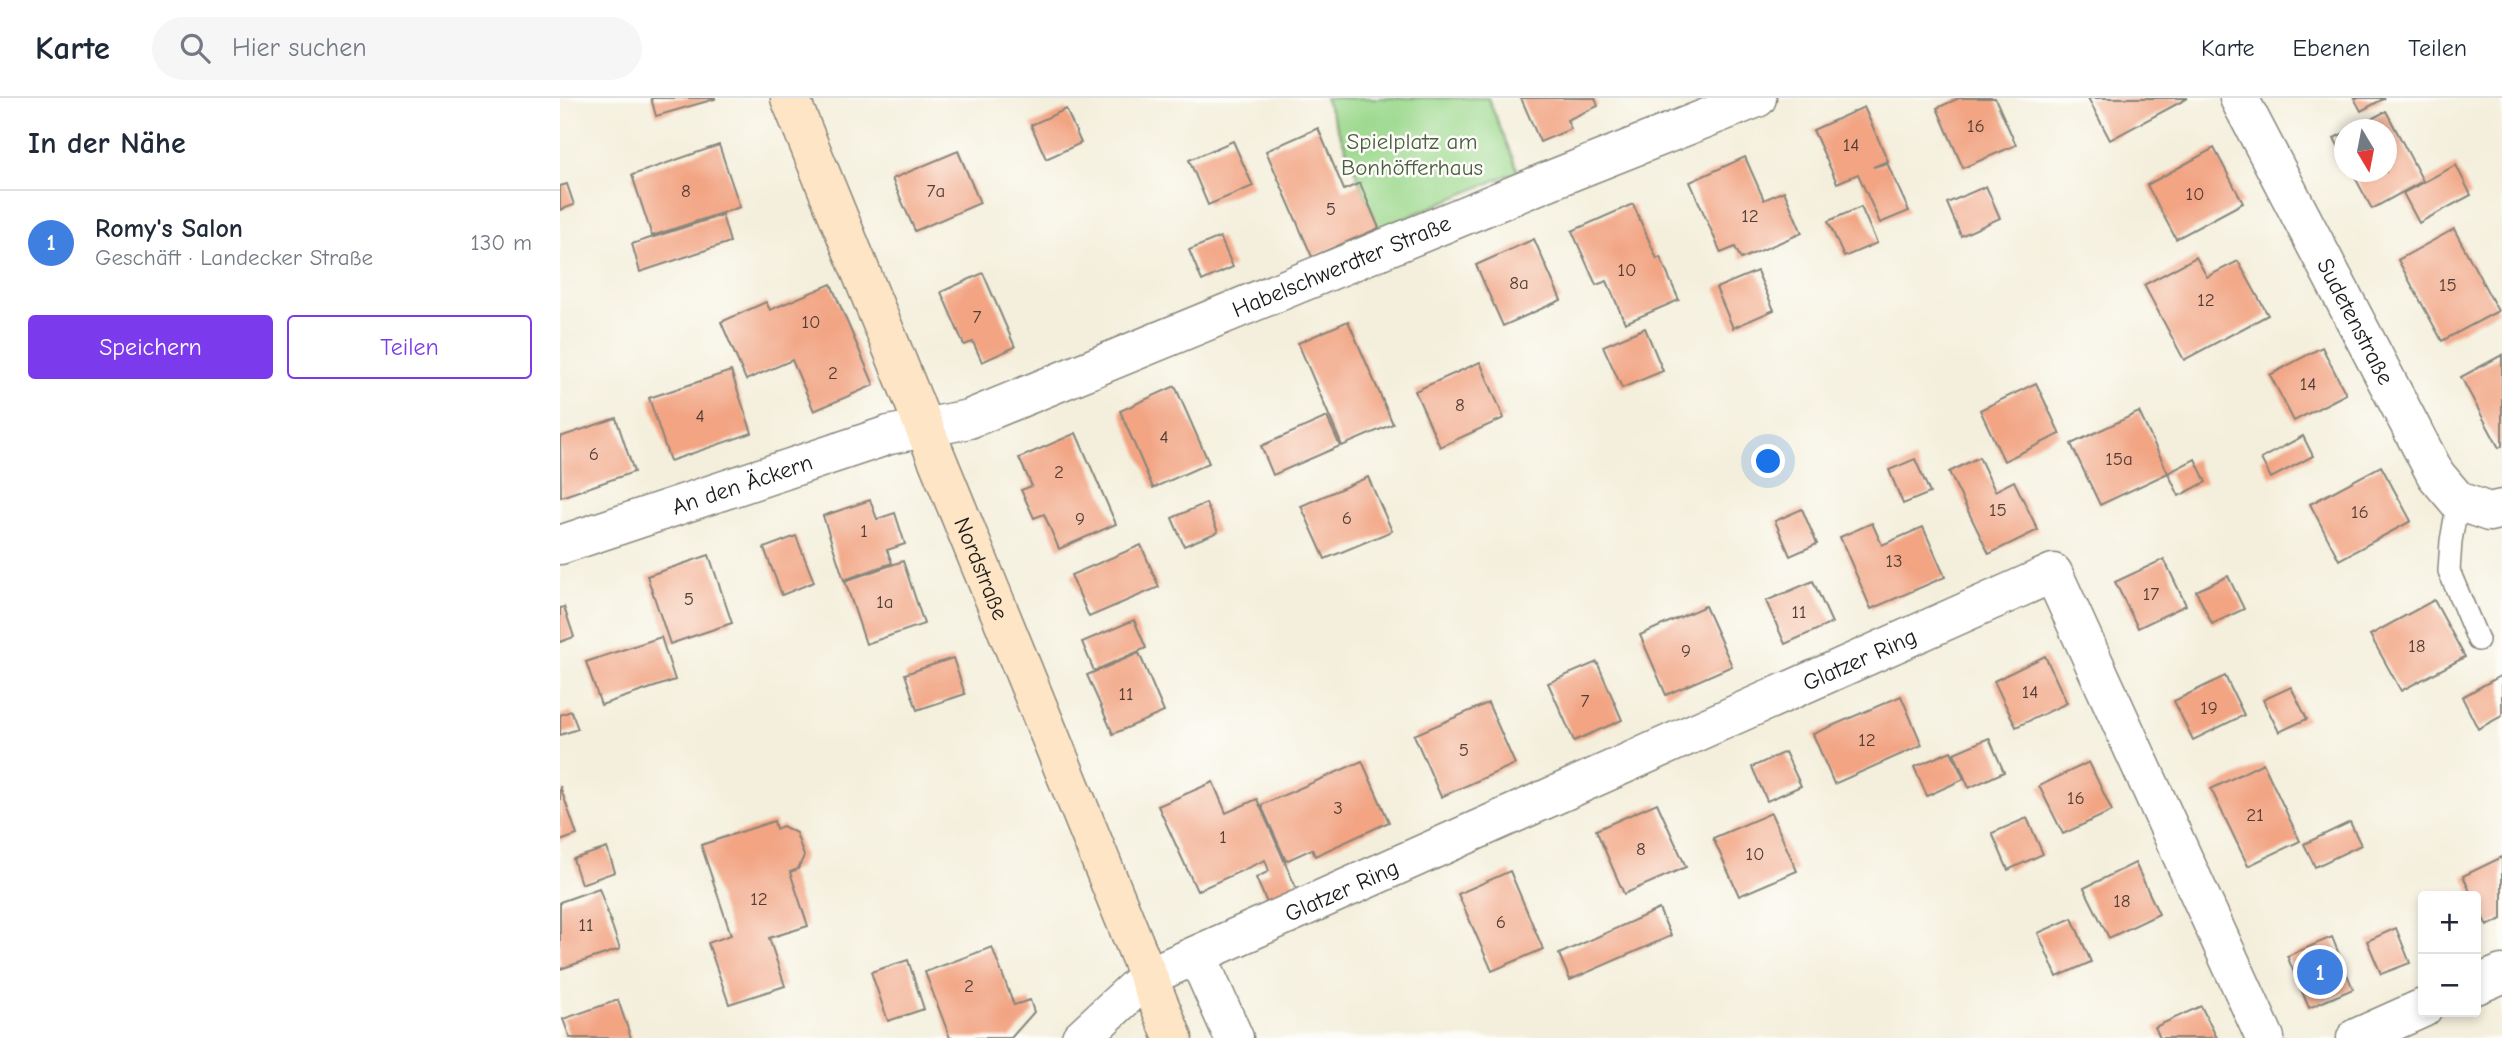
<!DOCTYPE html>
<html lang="de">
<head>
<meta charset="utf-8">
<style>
  body { margin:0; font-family:"Comic Neue",sans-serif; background:#f6f6f7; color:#1f2937 }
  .controls { position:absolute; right:21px; bottom:21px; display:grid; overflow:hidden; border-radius:7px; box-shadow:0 4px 10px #0003 }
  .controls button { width:63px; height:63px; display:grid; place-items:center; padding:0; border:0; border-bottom:2px solid #e0e1e3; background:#fff; color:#1f2937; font:35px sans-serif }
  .compass { position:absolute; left:1774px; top:21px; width:63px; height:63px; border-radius:50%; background:#fff; box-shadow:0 4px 10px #0003; rotate:170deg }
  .you { position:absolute; left:1209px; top:364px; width:24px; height:24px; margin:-18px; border:5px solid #fff; border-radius:50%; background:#1a73e8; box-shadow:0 0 0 10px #1a73e833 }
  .badge { display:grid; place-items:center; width:46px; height:46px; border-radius:50%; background:#7c3aed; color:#fff; font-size:23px; font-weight:700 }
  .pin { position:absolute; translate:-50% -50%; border:4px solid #fff; box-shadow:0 2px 7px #0006 }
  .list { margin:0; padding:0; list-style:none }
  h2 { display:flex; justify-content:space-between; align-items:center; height:91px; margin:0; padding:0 28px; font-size:30px }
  h2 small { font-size:23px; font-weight:400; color:#747a83 }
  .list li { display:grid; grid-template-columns:46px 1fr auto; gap:21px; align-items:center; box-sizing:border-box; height:105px; padding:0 28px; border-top:2px solid #e0e1e3 }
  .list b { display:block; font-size:26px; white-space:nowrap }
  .list p { margin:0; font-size:23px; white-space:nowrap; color:#747a83 }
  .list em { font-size:23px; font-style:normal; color:#747a83 }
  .actions { display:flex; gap:14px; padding:21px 28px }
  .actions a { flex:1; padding:16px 0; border:2px solid #7c3aed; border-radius:7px; text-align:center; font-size:24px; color:#7c3aed }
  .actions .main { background:#7c3aed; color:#fff }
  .icon { flex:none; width:38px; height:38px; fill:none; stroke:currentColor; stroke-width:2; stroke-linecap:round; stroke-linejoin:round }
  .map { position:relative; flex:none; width:1942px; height:940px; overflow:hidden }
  header { display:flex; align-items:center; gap:42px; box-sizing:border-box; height:98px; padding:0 35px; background:#fff; border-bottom:2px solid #e0e1e3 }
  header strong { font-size:33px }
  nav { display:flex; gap:38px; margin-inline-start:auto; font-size:24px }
  .search { width:490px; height:63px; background:#f6f6f7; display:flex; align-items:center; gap:18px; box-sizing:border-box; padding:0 24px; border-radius:38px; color:#747a83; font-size:26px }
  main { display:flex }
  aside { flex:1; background:#fff }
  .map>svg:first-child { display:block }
</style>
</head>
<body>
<header>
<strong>Karte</strong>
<div class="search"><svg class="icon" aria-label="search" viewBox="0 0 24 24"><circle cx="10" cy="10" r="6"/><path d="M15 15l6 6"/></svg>Hier suchen</div>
<nav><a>Karte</a><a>Ebenen</a><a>Teilen</a></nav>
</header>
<main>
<aside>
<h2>In der Nähe<small></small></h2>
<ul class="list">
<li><span class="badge" style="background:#3f7fe0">1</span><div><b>Romy's Salon</b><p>Geschäft · Landecker Straße</p></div><em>130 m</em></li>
</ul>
<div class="actions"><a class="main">Speichern</a><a>Teilen</a></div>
</aside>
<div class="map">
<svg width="1942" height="940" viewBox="0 0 1942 940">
  <rect width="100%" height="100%" fill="#fdfcf7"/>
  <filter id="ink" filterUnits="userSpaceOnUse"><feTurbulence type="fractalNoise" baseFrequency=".0143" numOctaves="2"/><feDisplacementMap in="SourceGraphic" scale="14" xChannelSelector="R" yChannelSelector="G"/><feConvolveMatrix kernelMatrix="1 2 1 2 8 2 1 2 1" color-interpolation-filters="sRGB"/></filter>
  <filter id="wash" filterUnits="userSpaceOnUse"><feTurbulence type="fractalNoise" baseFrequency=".00686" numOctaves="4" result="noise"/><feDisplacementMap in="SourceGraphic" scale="28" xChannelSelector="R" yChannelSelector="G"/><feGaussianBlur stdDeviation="1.57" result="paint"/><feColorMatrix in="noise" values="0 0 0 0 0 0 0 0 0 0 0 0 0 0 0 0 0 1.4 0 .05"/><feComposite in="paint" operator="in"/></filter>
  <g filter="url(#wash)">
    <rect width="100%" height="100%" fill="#f4efdc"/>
    <polygon fill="#9cd98e" stroke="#5c7a55" stroke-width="2" points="765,0 928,0 958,73 819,131"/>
    <g id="blocks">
      <g fill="#f2a483">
        <polygon points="91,0 155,0 155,1 96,18"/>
        <polygon points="961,0 1035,0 1038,8 1007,22 1011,31 980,44"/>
        <polygon points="1399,0 1435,0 1456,47 1403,70 1377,10"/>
        <polygon points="1528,0 1628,0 1550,42"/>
        <polygon points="1794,0 1825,0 1801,13"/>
        <polygon points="1304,9 1328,63 1313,69 1327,65 1349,113 1320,125 1298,76 1277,85 1253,32"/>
        <polygon points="506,11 521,45 486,61 471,27"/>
        <polygon points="1826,13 1863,83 1812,111 1792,74 1826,74 1826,32 1791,32"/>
        <polygon points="758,30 784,92 800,85 819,130 752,159 706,53"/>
        <polygon points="1784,35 1784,59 1774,40"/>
        <polygon points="673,43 693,88 648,107 629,62"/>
        <polygon points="159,47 180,109 92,138 72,77"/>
        <polygon points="1654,50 1683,105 1616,141 1587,87"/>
        <polygon points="398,53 420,105 355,133 332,81"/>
        <polygon points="1185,59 1204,102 1224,93 1242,135 1181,161 1175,149 1161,155 1130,84"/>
        <polygon points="1896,67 1911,97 1859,125 1843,95"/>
        <polygon points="7,86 14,107 0,112 0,88"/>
        <polygon points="1426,88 1440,120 1401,138 1387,105"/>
        <polygon points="1073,106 1097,161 1100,159 1119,202 1065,225 1047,183 1036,187 1012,133"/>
        <polygon points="1301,109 1317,145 1284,159 1268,123"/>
        <polygon points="162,117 170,144 80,174 72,146"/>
        <polygon points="1894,131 1938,213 1882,243 1838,162"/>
        <polygon points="660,139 673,169 642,183 629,152"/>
        <polygon points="974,141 1001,202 943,228 916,167"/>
        <polygon points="1636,159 1647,179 1678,163 1708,217 1624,262 1584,187"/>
        <polygon points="1197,173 1214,212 1173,230 1156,190"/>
        <polygon points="423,175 455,249 422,264 413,244 404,247 381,194"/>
        <polygon points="271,186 314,287 254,313 232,262 186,282 161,224 206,204 210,212"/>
        <polygon points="788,223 833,326 782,348 738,245"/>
        <polygon points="1085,230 1103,273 1062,290 1043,248"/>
        <polygon points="1762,249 1786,296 1734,323 1710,277"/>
        <polygon points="1942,257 1942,348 1939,350 1901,279"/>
        <polygon points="920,264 944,320 880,349 855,293"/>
        <polygon points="171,273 192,335 110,363 89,300"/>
        <polygon points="1476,285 1500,336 1444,363 1420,312"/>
        <polygon points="615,288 649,365 593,390 560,313"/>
        <polygon points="1579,314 1608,375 1540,407 1511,346"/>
        <polygon points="767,319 780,348 713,377 701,348"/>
        <polygon points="56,320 74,374 1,399 0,339"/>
        <polygon points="516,335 556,426 499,451 484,416 474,420 461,392 472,388 459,360"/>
        <polygon points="1743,338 1753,358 1711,380 1701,361"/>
        <polygon points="1419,359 1435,393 1454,383 1478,432 1429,456 1389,374"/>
        <polygon points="1355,361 1370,395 1343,406 1329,372"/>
        <polygon points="1635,361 1646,384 1619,398 1608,375"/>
        <polygon points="1821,368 1851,423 1779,462 1750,406"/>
        <polygon points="808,379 832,433 765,461 741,408"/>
        <polygon points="310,402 317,421 335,415 345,446 327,452 332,465 284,482 263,418"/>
        <polygon points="646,405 658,434 624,448 612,420"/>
        <polygon points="1242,411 1257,446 1230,458 1215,423"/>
        <polygon points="1312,425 1322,447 1363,429 1385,479 1311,511 1280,439"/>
        <polygon points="236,438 254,484 222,497 204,450"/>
        <polygon points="581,447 599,489 529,519 511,477"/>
        <polygon points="149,457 172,525 110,546 87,478"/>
        <polygon points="1604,461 1626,507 1578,530 1555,484"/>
        <polygon points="343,463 364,526 306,546 285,483"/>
        <polygon points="1668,478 1684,511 1652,526 1636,493"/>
        <polygon points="1253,483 1272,525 1225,546 1206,503"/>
        <polygon points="1874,502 1905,559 1841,593 1810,537"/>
        <polygon points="1145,508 1172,568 1106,597 1080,537"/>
        <polygon points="4,509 14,539 0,544 0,510"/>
        <polygon points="574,522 586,550 534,573 522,544"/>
        <polygon points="101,539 115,582 41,607 26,564"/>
        <polygon points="579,555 604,614 553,636 527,577"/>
        <polygon points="1485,558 1507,605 1456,629 1434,583"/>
        <polygon points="393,560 405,596 357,612 345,576"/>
        <polygon points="1037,564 1062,622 1014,643 988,585"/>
        <polygon points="1942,577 1942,618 1918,631 1902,599"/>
        <polygon points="1665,578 1684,617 1633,642 1614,603"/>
        <polygon points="1731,589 1747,621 1719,634 1703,602"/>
        <polygon points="1341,598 1362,647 1274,686 1253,636"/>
        <polygon points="928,605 955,666 881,699 854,637"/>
        <polygon points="11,613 18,631 0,637 0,617"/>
        <polygon points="1429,640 1444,674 1409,690 1394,655"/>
        <polygon points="1391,653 1404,681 1367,698 1354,669"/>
        <polygon points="1225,654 1241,688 1207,703 1192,669"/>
        <polygon points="802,663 829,724 755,758 752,751 726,763 701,707"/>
        <polygon points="1529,664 1552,713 1503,736 1479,688"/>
        <polygon points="1703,665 1740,743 1688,768 1651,691"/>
        <polygon points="653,684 666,715 697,701 737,792 707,805 696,780 709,773 705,762 637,793 598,708"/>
        <polygon points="0,688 17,737 0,743"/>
        <polygon points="1097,705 1126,769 1064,796 1036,732"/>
        <polygon points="1211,715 1237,773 1179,798 1153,740"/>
        <polygon points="1467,720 1483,756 1448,772 1432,735"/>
        <polygon points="214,723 216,731 223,728 236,735 244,758 238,771 230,774 248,828 209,840 225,888 169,906 148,845 171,837 141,747"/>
        <polygon points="1790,724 1801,747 1755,769 1744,746"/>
        <polygon points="47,750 55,774 21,786 13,761"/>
        <polygon points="1942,759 1942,821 1927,828 1916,806 1916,798 1912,798 1903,778"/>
        <polygon points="1575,765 1599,816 1549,840 1524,790"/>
        <polygon points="950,773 983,851 932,873 898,796"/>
        <polygon points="39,790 60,851 0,871 0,804"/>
        <polygon points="1099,811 1111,838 1010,882 999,856"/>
        <polygon points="1512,820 1531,864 1497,879 1478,835"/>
        <polygon points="1836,830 1850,865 1821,876 1807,843"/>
        <polygon points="1772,839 1793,891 1749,910 1727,858"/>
        <polygon points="432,849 454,907 470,902 474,914 451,940 390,940 365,874"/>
        <polygon points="348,862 364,911 328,923 311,874"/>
        <polygon points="58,902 71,940 10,940 3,921"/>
        <polygon points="1641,908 1657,940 1600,940 1595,929"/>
      </g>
    </g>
  </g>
  <g filter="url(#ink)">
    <use href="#blocks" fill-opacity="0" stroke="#88867c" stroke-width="2"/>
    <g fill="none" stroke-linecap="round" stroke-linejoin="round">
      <g stroke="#88867c" stroke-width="24">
        <polyline id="lane" points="1898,403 1891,443 1889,473 1918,542"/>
      </g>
      <g stroke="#88867c" stroke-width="41">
        <g id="street">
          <path id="s1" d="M 1679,0 L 1876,377 L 1898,403 L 1929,414 L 1942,411"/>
          <path id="s2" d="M 0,447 L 329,337 L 409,321 L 993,81 L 1197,0"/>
          <polyline points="637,857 674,940"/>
          <polyline points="1916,887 1942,876"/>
          <path id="s3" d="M 521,940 L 587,879 L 1493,475 L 1705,940"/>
          <polyline points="1796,940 1863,910"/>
        </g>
      </g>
      <g stroke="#88867c" stroke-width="41">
        <g id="secondary">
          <path id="s4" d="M 230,0 L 613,940"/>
        </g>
      </g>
      <use href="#lane" stroke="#fff" stroke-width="21"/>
      <use href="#street" stroke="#fff" stroke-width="38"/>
      <use href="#secondary" stroke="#fee5c5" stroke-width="38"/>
    </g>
  </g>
  <g text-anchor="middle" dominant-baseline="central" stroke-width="5" stroke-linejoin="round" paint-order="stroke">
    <g font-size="19" fill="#523e36">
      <text x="1416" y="28">16</text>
      <text x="1291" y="47">14</text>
      <text x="126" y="93">8</text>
      <text x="376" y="93">7a</text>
      <text x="1635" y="96">10</text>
      <text x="771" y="111">5</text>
      <text x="1190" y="118">12</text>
      <text x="1067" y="172">10</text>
      <text x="959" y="185">8a</text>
      <text x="1888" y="187">15</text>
      <text x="1646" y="202">12</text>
      <text x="417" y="219">7</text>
      <text x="251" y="224">10</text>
      <text x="273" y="275">2</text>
      <text x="1748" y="286">14</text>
      <text x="900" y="307">8</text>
      <text x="140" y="318">4</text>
      <text x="604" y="339">4</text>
      <text x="34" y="356">6</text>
      <text x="1559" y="361">15a</text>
      <text x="499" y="374">2</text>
      <text x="1438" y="412">15</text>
      <text x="1800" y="414">16</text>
      <text x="787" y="420">6</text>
      <text x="520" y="421">9</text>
      <text x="304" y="433">1</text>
      <text x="1334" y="463">13</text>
      <text x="1591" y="496">17</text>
      <text x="129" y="501">5</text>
      <text x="325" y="504">1a</text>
      <text x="1239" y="514">11</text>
      <text x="1857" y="548">18</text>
      <text x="1126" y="553">9</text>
      <text x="1470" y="594">14</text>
      <text x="566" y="596">11</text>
      <text x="1025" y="603">7</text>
      <text x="1649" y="610">19</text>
      <text x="1307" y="642">12</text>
      <text x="904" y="652">5</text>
      <text x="1516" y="700">16</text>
      <text x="778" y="710">3</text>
      <text x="1695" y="717">21</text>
      <text x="663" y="739">1</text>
      <text x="1081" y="751">8</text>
      <text x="1195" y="756">10</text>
      <text x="199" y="801">12</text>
      <text x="1562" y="803">18</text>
      <text x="941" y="824">6</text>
      <text x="26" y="827">11</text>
      <text x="409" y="888">2</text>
    </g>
    <g font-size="23" fill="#495e44" stroke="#fdfcf7">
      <text x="852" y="43">Spielplatz am<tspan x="852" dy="26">Bonhöfferhaus</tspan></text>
    </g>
    <g font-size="23" fill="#1c1c1c" stroke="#fdfcf7">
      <text stroke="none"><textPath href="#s2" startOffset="831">Habelschwerdter Straße</textPath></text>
      <text stroke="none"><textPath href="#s1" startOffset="252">Sudetenstraße</textPath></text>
      <text stroke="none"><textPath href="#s2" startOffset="192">An den Äckern</textPath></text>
      <text stroke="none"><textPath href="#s4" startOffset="508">Nordstraße</textPath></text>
      <text stroke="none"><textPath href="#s3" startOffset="870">Glatzer Ring</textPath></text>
      <text stroke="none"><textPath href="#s3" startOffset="303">Glatzer Ring</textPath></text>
    </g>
  </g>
</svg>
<div class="controls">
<button>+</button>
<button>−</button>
</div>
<svg class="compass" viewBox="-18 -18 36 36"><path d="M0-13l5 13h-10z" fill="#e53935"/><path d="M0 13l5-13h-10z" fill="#747a83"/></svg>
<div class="you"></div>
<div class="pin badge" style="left:1760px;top:874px;background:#3f7fe0">1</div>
</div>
</main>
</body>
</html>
